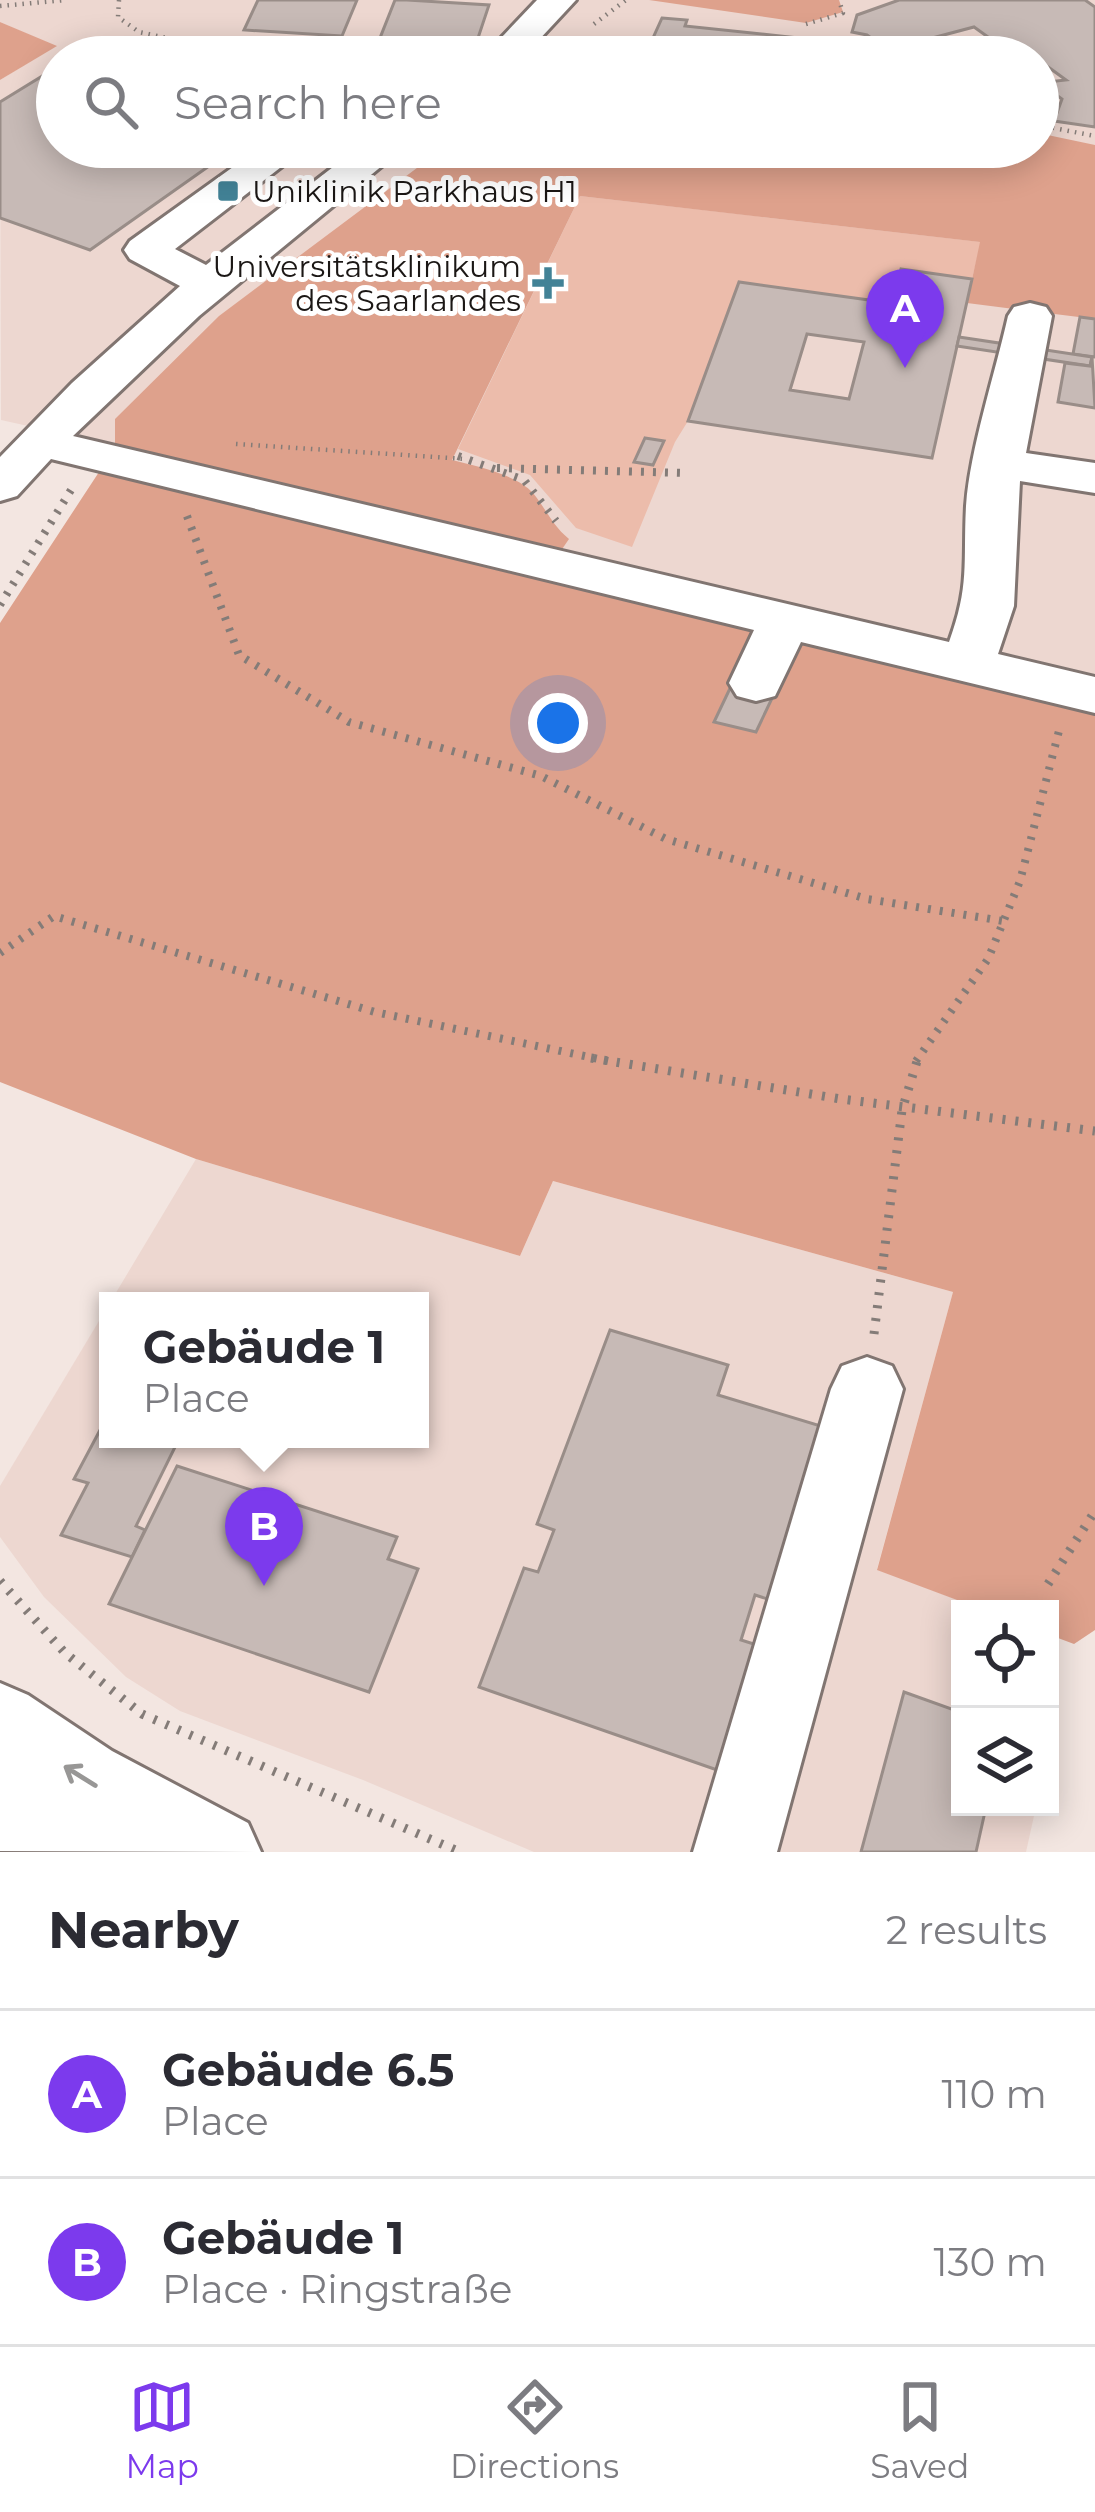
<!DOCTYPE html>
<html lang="en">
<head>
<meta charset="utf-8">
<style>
  body { margin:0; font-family:Montserrat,sans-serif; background:#f2f2f3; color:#2b2b33 }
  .controls { position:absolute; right:36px; bottom:36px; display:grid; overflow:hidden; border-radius:0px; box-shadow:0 6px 30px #0003 }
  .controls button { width:108px; height:108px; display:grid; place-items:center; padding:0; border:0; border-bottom:3px solid #e1e1e2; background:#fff; color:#2b2b33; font:60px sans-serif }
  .you { position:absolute; left:558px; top:723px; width:42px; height:42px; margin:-30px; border:9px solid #fff; border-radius:50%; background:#1a73e8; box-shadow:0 0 0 18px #1a73e833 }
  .badge { display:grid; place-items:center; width:78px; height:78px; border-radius:50%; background:#7c3aed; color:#fff; font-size:39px; font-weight:700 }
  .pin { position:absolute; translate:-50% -99px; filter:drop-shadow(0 3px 6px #0008) }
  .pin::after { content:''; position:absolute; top:63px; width:42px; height:36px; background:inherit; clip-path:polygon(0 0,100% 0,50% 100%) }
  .popup { position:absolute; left:99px; top:1292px; width:330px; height:156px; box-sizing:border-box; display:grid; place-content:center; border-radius:0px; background:#fff; filter:drop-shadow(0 3px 9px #0005); font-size:39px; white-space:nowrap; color:#7c7c81 }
  .popup b { font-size:45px; color:#2b2b33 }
  .popup::after { content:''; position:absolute; left:50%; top:100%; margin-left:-24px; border:24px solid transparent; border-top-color:#fff }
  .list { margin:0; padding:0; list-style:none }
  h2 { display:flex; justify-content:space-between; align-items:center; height:156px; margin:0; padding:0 48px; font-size:51px }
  h2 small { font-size:39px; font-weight:400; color:#7c7c81 }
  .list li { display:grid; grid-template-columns:78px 1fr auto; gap:36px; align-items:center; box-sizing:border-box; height:168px; padding:0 48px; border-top:3px solid #e1e1e2 }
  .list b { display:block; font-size:45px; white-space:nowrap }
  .list p { margin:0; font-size:39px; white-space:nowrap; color:#7c7c81 }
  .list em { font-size:39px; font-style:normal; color:#7c7c81 }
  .icon { flex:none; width:66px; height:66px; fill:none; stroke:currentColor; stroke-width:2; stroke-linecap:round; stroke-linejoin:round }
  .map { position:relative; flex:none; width:1095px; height:1852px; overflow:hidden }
  .search { position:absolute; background:#fff; box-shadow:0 6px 30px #0003; left:36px; right:36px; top:36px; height:132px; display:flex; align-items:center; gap:30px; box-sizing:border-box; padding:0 42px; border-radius:66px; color:#7c7c81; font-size:45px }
  .sheet { height:492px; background:#fff }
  nav { display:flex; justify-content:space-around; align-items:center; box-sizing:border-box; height:168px; border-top:3px solid #e1e1e2; background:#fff; font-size:33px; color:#7c7c81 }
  nav a { display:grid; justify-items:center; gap:6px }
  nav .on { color:#7c3aed }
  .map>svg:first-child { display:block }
</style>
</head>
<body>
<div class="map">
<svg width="1095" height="1852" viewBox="0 0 1095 1852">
  <rect width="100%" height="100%" fill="#f3e6e1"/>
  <g fill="#edd7d0" fill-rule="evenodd">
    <path d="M 0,0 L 1095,0 L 1095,711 L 99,472 L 114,445 L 1,420 L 0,80 L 55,46 L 0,22 ZM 57,57 L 1038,57 L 1038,147 L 57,147 Z"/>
    <polygon points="196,1159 520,1256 553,1181 953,1292 877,1569 981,1609 960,1609 960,1807 1036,1807 1026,1852 534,1852 363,1780 180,1711 126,1677 44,1597 0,1537 0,1486 108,1306 108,1439 420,1439 420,1301 111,1301"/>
  </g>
  <polygon fill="#ecbcab" points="580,196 981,242 972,279 901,270 891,303 739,283 688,421 675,442 632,547 576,528 530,475 458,449"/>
  <g fill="#dea18c">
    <polygon points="649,0 839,0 843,12 806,23"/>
    <polygon points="0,22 57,46 0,80"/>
    <polygon points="583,40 744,57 561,57"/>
    <path d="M 1038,133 L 1095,145 L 1095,319 L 967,303 L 980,242 L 580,196 L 452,460 C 475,466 516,474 533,493 C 546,509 552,525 569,539 L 558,555 L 115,446 L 115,419 L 219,316 L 445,147 L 1038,147 Z"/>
    <polygon points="99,472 1095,711 1095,1630 1074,1644 1050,1635 1050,1609 981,1609 877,1570 953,1292 553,1181 520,1256 196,1159 0,1082 0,623"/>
  </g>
  <g fill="#c7bab6" stroke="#998d88" stroke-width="3" fill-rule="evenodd">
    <polygon points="258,0 357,0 342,36 244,30"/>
    <polygon points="395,0 407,0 489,5 476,44 380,38"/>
    <polygon points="899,0 1085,0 1095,7 1095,127 1054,121 1062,99 1051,91 1038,93 1038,83 1066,80 1022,48 1014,46 1011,57 980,57 988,37 974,27 887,50 867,35 852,32 857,15"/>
    <polygon points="662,18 687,20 685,26 799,38 794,54 701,49 703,43 653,38"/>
    <polygon points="57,67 57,147 236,147 90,250 0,218 0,102"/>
    <path d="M 901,269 L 972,279 L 932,458 L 688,421 L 739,282 L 891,303 ZM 807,334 L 864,342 L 849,399 L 790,390 Z"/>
    <polygon points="1080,317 1095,319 1095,357 1073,354"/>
    <polygon points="959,337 1092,357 1090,366 957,346"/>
    <polygon points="1092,357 1095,408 1058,402 1065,363 1090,366"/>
    <polygon points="645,438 664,441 653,465 634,462"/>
    <polygon points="733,682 775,692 756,732 714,722"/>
    <polygon points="610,1330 728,1365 718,1395 824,1427 774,1601 755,1595 741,1640 757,1645 720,1771 479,1687 524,1568 538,1572 554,1530 537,1524"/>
    <polygon points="108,1415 108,1439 179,1439 136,1526 145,1530 132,1557 61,1535 88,1483 74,1479"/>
    <polygon points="177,1466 397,1537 388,1559 418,1569 369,1692 109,1604"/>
    <polygon points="904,1692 960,1712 960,1807 986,1807 976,1852 861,1852"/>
  </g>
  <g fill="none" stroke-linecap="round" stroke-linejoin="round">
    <g stroke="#817571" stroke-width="6">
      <g id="minor">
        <polygon points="537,0 576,0 523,57 483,57"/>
        <path d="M 261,147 L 307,147 L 175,249 L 206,265 L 359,147 L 405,147 L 199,316 L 73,436 L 949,642 C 970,585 963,563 966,506 C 970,449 995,374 1008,316 L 1014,307 L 1030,303 L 1046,307 L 1052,316 L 1026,453 L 1095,463 L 1095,493 L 1020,481 L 1014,606 L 998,654 L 1095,677 L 1095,713 L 801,642 L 775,696 L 756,701 L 737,696 L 729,683 L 754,630 L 51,459 L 17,496 L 0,501 L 0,457 L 72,383 L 180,286 L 130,259 L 124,250 L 130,241 Z"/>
        <polygon points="867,1357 892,1366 903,1389 777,1852 693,1852 831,1389 842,1366"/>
        <polygon points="0,1683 28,1695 112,1751 248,1823 261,1852 0,1851"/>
      </g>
    </g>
    <g stroke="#847c78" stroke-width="4.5" stroke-dasharray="1.5 6" stroke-linecap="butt">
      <polyline points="119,0 118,17 139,32 255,57"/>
      <polyline points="0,6 66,0"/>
      <polyline points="594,24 626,0"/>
      <polyline points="806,24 843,13 839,0"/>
      <polyline points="1038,125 1095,136"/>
      <polyline points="236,444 466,459"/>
    </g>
    <g stroke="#847c78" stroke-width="8" stroke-dasharray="3 9" stroke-linecap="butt">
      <polyline points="458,456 524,480 556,521"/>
      <polyline points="497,468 687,473"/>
      <polyline points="187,516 239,655 349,722 541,776 666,839 867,899 1003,921"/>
      <polyline points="0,605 71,490"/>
      <polyline points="0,953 54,916 375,1012 608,1061"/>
      <polyline points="916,1061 988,959 1020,881 1060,727"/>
    </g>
    <g stroke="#847c78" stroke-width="9" stroke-dasharray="3 10" stroke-linecap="butt">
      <polyline points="591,1058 841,1099 1095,1131"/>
      <polyline points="874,1334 902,1110 918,1058"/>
      <polyline points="0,1581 65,1653 142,1714 460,1852"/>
      <polyline points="1048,1584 1095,1511"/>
    </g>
    <use href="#minor" fill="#fff" fill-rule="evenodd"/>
  </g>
  <defs><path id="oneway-shaft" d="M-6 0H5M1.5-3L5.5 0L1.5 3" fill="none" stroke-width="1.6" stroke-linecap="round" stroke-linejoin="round" transform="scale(3)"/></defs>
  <use stroke="#989796" href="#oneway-shaft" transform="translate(80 1776) rotate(-148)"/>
  <g fill="#428296" stroke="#fff" stroke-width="4.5">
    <rect x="216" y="179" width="24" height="24" rx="6"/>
    <path d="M542 265h12v12h12v12h-12v12h-12v-12h-12v-12h12z"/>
  </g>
  <g text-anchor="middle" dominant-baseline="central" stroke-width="10" stroke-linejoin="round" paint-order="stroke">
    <g font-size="30" fill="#1b1715" stroke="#fff" text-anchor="start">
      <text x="252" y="191">Uniklinik Parkhaus H1</text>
      <text x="521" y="266" text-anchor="end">Universitätsklinikum<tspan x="521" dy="34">des Saarlandes</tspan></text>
    </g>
  </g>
</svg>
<div class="controls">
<button><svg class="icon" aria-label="locate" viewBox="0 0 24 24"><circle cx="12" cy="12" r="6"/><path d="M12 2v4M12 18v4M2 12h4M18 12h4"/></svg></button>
<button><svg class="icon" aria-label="layers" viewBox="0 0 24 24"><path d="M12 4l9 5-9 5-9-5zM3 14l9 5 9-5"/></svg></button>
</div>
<div class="you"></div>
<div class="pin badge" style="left:905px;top:368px">A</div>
<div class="pin badge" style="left:264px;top:1586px">B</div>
<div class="popup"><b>Gebäude 1</b>Place</div>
<div class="search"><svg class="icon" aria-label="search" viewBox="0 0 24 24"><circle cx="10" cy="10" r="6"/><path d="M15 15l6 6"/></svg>Search here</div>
</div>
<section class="sheet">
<h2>Nearby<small>2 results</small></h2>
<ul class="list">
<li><span class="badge">A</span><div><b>Gebäude 6.5</b><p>Place</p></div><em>110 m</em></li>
<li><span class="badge">B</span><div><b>Gebäude 1</b><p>Place · Ringstraße</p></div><em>130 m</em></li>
</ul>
</section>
<nav>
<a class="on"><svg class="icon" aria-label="map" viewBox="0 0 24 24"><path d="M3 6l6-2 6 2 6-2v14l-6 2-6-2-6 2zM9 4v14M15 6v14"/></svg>Map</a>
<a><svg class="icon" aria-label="directions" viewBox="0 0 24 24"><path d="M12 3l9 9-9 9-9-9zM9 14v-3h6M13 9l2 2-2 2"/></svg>Directions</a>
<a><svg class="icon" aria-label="saved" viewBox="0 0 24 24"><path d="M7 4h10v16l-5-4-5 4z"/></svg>Saved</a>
</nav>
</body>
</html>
